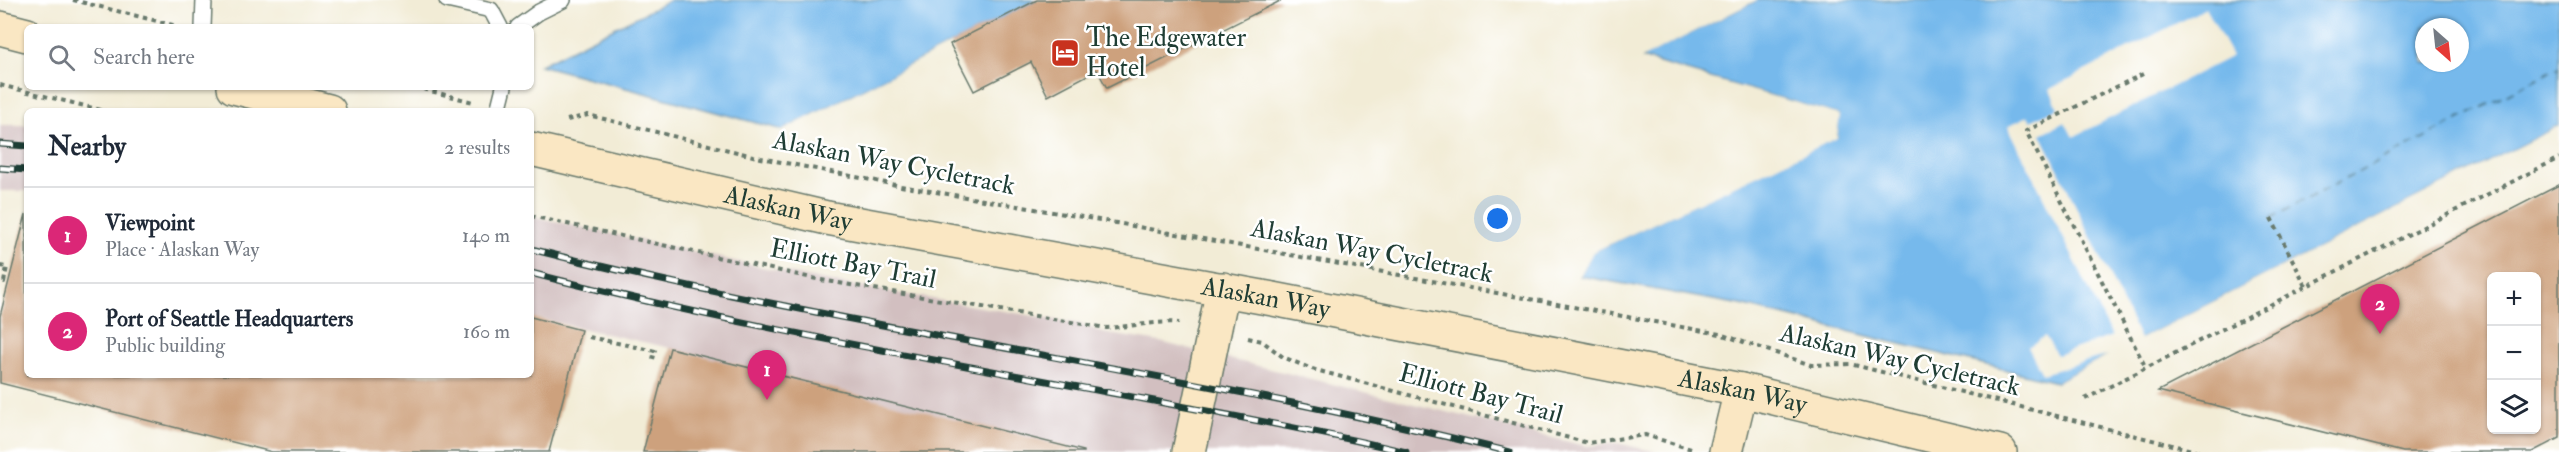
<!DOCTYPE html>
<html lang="en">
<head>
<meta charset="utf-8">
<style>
  body { margin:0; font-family:"IM FELL Double Pica",serif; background:#f6f6f7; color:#1f2937 }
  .controls { position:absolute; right:18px; bottom:18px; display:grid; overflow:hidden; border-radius:9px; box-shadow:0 2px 4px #0004 }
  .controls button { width:54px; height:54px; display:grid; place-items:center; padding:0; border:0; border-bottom:2px solid #e0e1e3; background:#fff; color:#1f2937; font:30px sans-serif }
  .compass { position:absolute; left:2415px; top:18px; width:54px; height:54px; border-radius:50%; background:#fff; box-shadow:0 2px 4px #0004; rotate:153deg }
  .you { position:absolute; left:1498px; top:219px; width:21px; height:21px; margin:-15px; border:4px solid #fff; border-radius:50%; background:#1a73e8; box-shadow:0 0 0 9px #1a73e833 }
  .badge { display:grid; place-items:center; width:39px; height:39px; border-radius:50%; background:#db2777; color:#fff; font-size:20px; font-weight:700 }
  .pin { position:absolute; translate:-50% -50px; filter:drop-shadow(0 2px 3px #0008) }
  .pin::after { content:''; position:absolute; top:32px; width:21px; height:18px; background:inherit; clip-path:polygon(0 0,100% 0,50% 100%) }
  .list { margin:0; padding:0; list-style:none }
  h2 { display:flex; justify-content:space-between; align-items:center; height:78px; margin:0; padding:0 24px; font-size:26px }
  h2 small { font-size:20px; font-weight:400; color:#747a83 }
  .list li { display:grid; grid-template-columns:39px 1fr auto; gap:18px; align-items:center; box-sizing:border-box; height:96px; padding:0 24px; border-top:2px solid #e0e1e3 }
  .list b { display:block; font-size:22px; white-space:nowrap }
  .list p { margin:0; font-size:20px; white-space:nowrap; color:#747a83 }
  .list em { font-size:20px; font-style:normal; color:#747a83 }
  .icon { flex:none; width:33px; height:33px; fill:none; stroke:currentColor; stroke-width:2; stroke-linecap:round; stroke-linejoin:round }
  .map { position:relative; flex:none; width:2559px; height:452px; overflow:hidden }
  .search { position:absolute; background:#fff; box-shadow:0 2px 4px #0004; left:24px; top:24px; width:510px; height:66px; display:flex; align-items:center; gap:15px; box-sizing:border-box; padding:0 21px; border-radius:9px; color:#747a83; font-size:22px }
  .panel { position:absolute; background:#fff; box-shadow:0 2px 4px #0004; left:24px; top:108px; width:510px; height:270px; border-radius:9px }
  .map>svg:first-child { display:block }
</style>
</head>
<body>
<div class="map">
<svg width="2559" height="452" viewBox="0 0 2559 452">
  <rect width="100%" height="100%" fill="#fff"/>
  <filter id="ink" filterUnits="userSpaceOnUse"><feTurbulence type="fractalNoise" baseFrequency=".0167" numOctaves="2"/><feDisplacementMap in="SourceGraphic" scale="12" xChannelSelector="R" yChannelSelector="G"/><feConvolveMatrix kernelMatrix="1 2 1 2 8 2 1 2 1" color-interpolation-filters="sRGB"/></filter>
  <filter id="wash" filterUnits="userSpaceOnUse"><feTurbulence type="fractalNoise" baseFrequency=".008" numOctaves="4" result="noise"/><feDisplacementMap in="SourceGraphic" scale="24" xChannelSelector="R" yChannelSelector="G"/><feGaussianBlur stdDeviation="1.35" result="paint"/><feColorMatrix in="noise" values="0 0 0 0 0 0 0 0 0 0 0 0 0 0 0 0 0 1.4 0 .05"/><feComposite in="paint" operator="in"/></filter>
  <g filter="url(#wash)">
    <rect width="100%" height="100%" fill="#f2ecd6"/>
    <g fill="#d2bfc0">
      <rect x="0" y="125" width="27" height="66"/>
      <polygon points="531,216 821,280 1081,324 1103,333 1160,342 1586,446 1617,443 1657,452 1087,452 670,348 531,317"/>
    </g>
    <g fill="#76b9ec" stroke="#4a7b90" stroke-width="1.5" fill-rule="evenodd">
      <polygon points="670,0 1037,0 783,130 540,65"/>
      <path d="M 1757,0 L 2559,0 L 2559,126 L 2056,382 L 1741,305 L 1580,276 L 1592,252 L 1837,137 L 1839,115 L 1641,58 ZM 2424,27 L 2460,27 L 2460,63 L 2424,63 Z"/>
    </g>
    <g fill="#f2ecd6">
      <polygon points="663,0 670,0 537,64 539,63"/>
      <polygon points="1037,0 1040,0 788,131 783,130"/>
      <polygon points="1750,0 1757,0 1641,59 1840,115 1837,138 1593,252 1580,276 1577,275 1591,250 1834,136 1836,118 1638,60 1639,56"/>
      <polygon points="2206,8 2232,56 2073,137 2065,122 2041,134 2140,339 2559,126 2559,129 2060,383 2056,382 2108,355 2042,374 2028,347 2045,336 2057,355 2112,336 2008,126 2028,116 2031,121 2058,108 2050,89"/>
    </g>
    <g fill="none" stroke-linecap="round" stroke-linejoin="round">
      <polyline stroke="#39626b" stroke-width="1.5" stroke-dasharray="8 6" stroke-linecap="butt" points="2271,218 2559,67"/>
    </g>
    <g id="blocks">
      <g fill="#cda17d" fill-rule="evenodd">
        <polygon points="1037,0 1282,0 1107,88 1097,70 1048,96 1031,62 974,91 950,44"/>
        <path d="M 2559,185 L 2559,438 L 2532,452 L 2403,452 L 2158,391 ZM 2492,276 L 2536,276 L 2536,430 L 2492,430 Z"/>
        <polygon points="26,214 27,375 531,375 531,317 581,330 549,452 272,452 0,383 0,316"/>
        <polygon points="670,348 1084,451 1084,452 643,452"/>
      </g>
    </g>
  </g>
  <g filter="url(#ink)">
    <use href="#blocks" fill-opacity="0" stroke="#697a6d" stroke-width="1.5"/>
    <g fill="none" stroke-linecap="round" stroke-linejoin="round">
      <g stroke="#697a6d" stroke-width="18">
        <g id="lane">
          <polyline points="447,0 491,10 500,27"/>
          <polyline points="203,27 204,0"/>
          <polyline points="518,27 539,12 563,0"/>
          <polyline points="498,111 504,87"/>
        </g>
      </g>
      <g stroke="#697a6d" stroke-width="36">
        <g id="secondary">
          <polyline points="0,28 27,35"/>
          <polyline points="234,87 329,111"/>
          <path id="s1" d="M 531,149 L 827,218 L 1273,299 L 1741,390 L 2000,452"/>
          <polyline points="1189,452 1223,289"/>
          <polyline points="1726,452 1741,390"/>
        </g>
      </g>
      <g stroke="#697a6d" stroke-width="4" stroke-dasharray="4.5 4.5" stroke-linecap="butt">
        <polyline points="73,0 177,26"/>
        <polyline points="2143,74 2026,131 2146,368"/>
        <polyline points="0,85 105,111"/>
        <polyline points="415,87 473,102"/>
        <polyline points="567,120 588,115 761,158 901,186 1111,222 1720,334 1811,365 1850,364 2200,452"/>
        <path d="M 531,216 L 821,280 L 1107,328 C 1127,327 1163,320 1179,323"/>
        <polyline points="2271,218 2306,286"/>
        <polyline points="0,266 7,267 4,282 0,281"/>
        <polyline points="589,337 655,351 653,359"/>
        <polyline points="1248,338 1262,341 1283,357 1312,369 1588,443 1645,435 1691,449"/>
        <polyline points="2085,399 2559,158"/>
      </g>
      <use href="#lane" stroke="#fff" stroke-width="15"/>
      <use href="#secondary" stroke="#fae7c3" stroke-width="33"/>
      <g stroke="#1f3d34" stroke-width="7">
        <g id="rail">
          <polyline points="0,144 27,146"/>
          <polyline points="0,168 27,170"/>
          <path d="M 531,249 C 854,331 1187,371 1510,452"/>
          <path d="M 531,273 C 733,325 939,361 1144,399 C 1231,416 1319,431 1406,452"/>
        </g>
      </g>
      <use href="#rail" stroke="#fff" stroke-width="4.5" stroke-dasharray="14" stroke-linecap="butt"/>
    </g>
  </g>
  <defs>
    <g id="hotel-square" transform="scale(1.5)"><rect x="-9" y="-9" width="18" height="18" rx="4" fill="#c8321e" stroke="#fff"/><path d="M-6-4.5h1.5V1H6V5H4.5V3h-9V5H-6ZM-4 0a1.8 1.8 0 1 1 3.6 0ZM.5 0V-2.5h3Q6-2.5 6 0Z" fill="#fff"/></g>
  </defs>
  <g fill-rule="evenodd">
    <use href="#hotel-square" x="1065" y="53"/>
  </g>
  <g text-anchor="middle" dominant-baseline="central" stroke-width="5" stroke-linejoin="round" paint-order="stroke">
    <g font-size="26" fill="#1f3d34" stroke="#fff" text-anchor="start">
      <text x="1086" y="38">The Edgewater<tspan x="1086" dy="30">Hotel</tspan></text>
    </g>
    <g font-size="26" fill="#1f3d34" stroke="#fff">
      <text transform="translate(894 163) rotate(11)">Alaskan Way Cycletrack</text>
      <text stroke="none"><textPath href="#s1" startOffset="264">Alaskan Way</textPath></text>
      <text transform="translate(1372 251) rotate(11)">Alaskan Way Cycletrack</text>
      <text transform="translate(853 264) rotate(11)">Elliott Bay Trail</text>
      <text stroke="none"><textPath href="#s1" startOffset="750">Alaskan Way</textPath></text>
      <text transform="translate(1900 360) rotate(13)">Alaskan Way Cycletrack</text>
      <text stroke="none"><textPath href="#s1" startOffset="1236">Alaskan Way</textPath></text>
      <text transform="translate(1481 394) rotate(15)">Elliott Bay Trail</text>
    </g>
  </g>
</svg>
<div class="controls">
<button>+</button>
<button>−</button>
<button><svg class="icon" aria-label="layers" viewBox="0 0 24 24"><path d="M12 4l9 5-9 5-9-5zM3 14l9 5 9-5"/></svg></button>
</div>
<svg class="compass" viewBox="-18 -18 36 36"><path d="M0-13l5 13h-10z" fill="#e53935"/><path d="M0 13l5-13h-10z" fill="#747a83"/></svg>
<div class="you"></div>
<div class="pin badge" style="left:767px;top:400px">1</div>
<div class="pin badge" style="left:2380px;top:334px">2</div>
<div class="search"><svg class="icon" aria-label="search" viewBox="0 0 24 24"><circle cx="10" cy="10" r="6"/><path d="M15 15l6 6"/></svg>Search here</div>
<section class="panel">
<h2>Nearby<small>2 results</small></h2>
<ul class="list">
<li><span class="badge">1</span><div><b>Viewpoint</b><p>Place · Alaskan Way</p></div><em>140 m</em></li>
<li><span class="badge">2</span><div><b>Port of Seattle Headquarters</b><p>Public building</p></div><em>160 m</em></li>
</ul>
</section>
</div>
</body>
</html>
